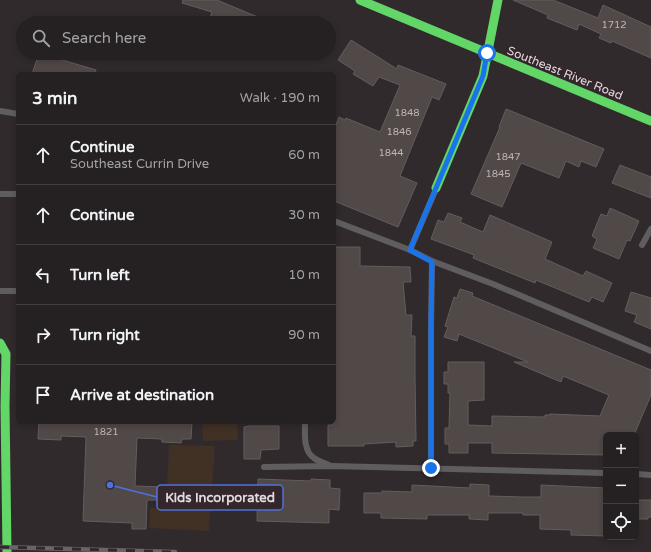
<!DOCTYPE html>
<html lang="en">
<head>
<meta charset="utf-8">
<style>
  body { margin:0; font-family:"Varela Round",sans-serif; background:#312d2f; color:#f1f3f6 }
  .controls { position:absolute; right:12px; bottom:12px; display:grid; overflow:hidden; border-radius:6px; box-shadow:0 2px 6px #0003 }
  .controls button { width:36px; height:36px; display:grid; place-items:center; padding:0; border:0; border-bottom:1px solid #423e40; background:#252022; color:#f1f3f6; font:20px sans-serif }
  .stop { position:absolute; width:12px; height:12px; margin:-9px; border:3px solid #1a73e8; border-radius:50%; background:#fff }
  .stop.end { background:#1a73e8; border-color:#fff; box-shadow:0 1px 4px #0008 }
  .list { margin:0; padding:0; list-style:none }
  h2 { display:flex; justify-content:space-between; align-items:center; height:52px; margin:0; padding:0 16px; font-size:17px }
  h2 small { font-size:13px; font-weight:400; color:#a3a3a5 }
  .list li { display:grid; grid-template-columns:26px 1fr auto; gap:12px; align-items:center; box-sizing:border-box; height:60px; padding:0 16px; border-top:1px solid #423e40 }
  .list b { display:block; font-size:15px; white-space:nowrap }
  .list p { margin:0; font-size:13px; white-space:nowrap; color:#a3a3a5 }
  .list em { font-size:13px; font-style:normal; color:#a3a3a5 }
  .icon { flex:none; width:22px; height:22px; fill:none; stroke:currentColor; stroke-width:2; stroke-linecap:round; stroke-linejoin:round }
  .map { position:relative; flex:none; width:651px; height:552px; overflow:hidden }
  .search { position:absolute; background:#252022; box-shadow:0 2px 6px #0003; left:16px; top:16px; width:320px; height:44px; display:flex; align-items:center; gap:10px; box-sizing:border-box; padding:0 14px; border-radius:22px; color:#a3a3a5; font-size:15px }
  .panel { position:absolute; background:#252022; box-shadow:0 2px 6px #0003; left:16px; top:72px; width:320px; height:352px; border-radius:6px }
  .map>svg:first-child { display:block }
</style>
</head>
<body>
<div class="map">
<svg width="651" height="552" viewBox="0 0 651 552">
  <rect width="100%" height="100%" fill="#312a2d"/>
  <g fill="#413024">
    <polygon points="202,422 237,422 238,440 203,441"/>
    <polygon points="169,445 215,446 209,531 149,528 150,508 166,508"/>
  </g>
  <g fill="#514848" stroke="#635d5d">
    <polygon points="183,0 217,0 272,23 217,23 209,20 212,12 182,3"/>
    <polygon points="513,0 553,0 598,18 603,5 651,27 651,58 612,41 611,43 599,38 601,34 579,24 577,30 547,18 548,15"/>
    <polygon points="351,40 397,69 398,65 446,84 439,100 432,97 400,176 417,183 398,227 334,201 334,130 339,117 345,120 346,118 380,132 400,85 379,77 373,86 353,74 355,71 338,60"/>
    <polygon points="39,53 96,70 95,74 32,74"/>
    <polygon points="506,109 604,149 596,167 581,161 579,167 566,161 559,178 521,163 502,207 471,194 500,127 499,127"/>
    <polygon points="620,165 651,177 651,198 612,183"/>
    <polygon points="610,208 639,221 630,241 627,240 619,259 593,248 597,239 592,236 601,214 607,216"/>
    <polygon points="448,213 462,218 460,222 483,232 490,215 552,242 545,259 583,276 586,271 612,283 603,302 592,297 589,302 536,280 535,283 473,258 474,255 469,253 431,239 438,220 444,222"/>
    <polygon points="334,247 360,247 360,266 410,267 411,282 403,282 406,315 412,315 411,336 415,336 415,376 416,441 413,441 413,446 396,447 396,442 364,444 364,446 328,446 328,425 333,425 334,422"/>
    <polygon points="460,289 473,293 472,296 651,370 651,395 634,435 606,435 606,455 492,453 492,443 468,443 468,453 449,453 449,444 445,444 445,428 449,428 450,393 448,393 448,384 444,384 444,372 448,372 448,362 484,362 484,400 468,401 468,425 492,426 492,416 545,417 545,415 550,415 550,414 600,416 609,395 563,376 561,382 514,362 528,362 459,334 457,341 444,337 448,327 445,326 454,297 457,298"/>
    <polygon points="631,292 651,298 651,329 634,322 637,315 625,311"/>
    <polygon points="39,422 192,422 191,439 182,439 181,443 162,442 162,439 137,438 135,486 164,487 163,500 147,500 146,529 132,529 132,523 83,521 86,437 61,436 61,440 38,439"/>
    <polygon points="249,426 279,426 279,449 261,450 260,459 244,459 244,427"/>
    <polygon points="258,479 311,481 311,479 330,480 330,488 340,489 339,510 329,509 329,523 257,521"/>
    <polygon points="470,484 489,485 489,496 523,497 541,497 541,485 606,488 606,536 571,535 571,530 540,529 540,515 523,515 523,513 488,513 488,520 469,519 469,515 427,515 427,519 381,518 381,513 364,513 364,493 382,493 382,491 412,492 412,485 470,488"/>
    <polygon points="636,500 651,500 651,517 648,517 648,519 636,519"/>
  </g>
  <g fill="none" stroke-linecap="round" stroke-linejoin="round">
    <g stroke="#605d60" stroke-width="6">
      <polyline points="0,111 18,114"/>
      <polyline points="0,194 18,194"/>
      <polyline points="334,221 410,250 432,261 493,284 651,351"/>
      <polyline points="642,245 651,229"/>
      <polyline points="410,250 436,189"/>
      <polyline points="0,291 18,291"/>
      <path d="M 305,422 C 305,433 303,451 314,458 C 318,461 324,463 329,465"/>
      <polyline points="264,467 332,466 606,473"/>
      <polyline points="431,468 431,326 432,261"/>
      <polyline points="636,474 651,475"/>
    </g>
    <g stroke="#63d668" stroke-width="9">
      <polyline points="360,0 651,121"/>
      <polyline points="436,188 483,76 498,0"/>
      <polyline points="0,343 6,354 5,406 7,552"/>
    </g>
    <g stroke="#686568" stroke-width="4.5">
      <polyline id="rail" points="0,547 175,552"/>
    </g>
    <use href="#rail" stroke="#34272c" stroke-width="3" stroke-dasharray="9" stroke-linecap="butt"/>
  </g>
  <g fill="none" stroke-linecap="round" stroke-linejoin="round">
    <polyline stroke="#1a73e8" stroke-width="5" points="431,468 431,326 432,262 410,250 483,76 487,53"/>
  </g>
  <g text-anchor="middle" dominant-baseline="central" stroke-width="3.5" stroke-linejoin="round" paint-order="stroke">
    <g font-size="10" fill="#bfb6b8">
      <text x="614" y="25">1712</text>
      <text x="407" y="113">1848</text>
      <text x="399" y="132">1846</text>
      <text x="391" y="153">1844</text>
      <text x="508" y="157">1847</text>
      <text x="498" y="174">1845</text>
      <text x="106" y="432">1821</text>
    </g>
    <g font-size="12" fill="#e4dbde" stroke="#34272c">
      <text transform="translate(565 73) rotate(22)">Southeast River Road</text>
    </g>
  </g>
  <path fill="none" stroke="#4f71da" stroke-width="1.5" d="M110 485L157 497"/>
  <circle fill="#4f71da" stroke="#34272c" stroke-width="1.5" cx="110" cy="485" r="4"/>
  <rect fill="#34272c" stroke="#4f71da" stroke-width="1.5" x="157" y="485" width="126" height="25" rx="4"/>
  <g font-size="13" text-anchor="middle" font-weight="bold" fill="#e4dbde">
    <text x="220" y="502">Kids Incorporated</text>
  </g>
</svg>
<div class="controls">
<button>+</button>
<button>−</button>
<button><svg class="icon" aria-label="locate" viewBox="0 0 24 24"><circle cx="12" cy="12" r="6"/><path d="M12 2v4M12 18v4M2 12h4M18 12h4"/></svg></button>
</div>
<div class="stop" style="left:487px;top:53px"></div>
<div class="stop end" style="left:431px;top:468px"></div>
<div class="search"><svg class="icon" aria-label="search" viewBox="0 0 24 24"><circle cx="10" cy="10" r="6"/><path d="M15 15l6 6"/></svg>Search here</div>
<section class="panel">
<h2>3 min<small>Walk · 190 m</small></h2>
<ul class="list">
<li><svg class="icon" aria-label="ahead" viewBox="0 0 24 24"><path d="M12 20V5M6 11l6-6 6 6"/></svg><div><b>Continue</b><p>Southeast Currin Drive</p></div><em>60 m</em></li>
<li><svg class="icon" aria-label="ahead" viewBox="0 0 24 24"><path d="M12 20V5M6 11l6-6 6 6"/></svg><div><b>Continue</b></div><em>30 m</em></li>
<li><svg class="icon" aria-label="left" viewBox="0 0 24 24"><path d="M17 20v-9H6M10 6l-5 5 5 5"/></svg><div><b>Turn left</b></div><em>10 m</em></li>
<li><svg class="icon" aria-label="right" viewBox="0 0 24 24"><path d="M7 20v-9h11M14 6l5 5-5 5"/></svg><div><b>Turn right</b></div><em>90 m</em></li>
<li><svg class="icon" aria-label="arrive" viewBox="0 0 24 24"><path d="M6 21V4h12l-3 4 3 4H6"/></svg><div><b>Arrive at destination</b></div></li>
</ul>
</section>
</div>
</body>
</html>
